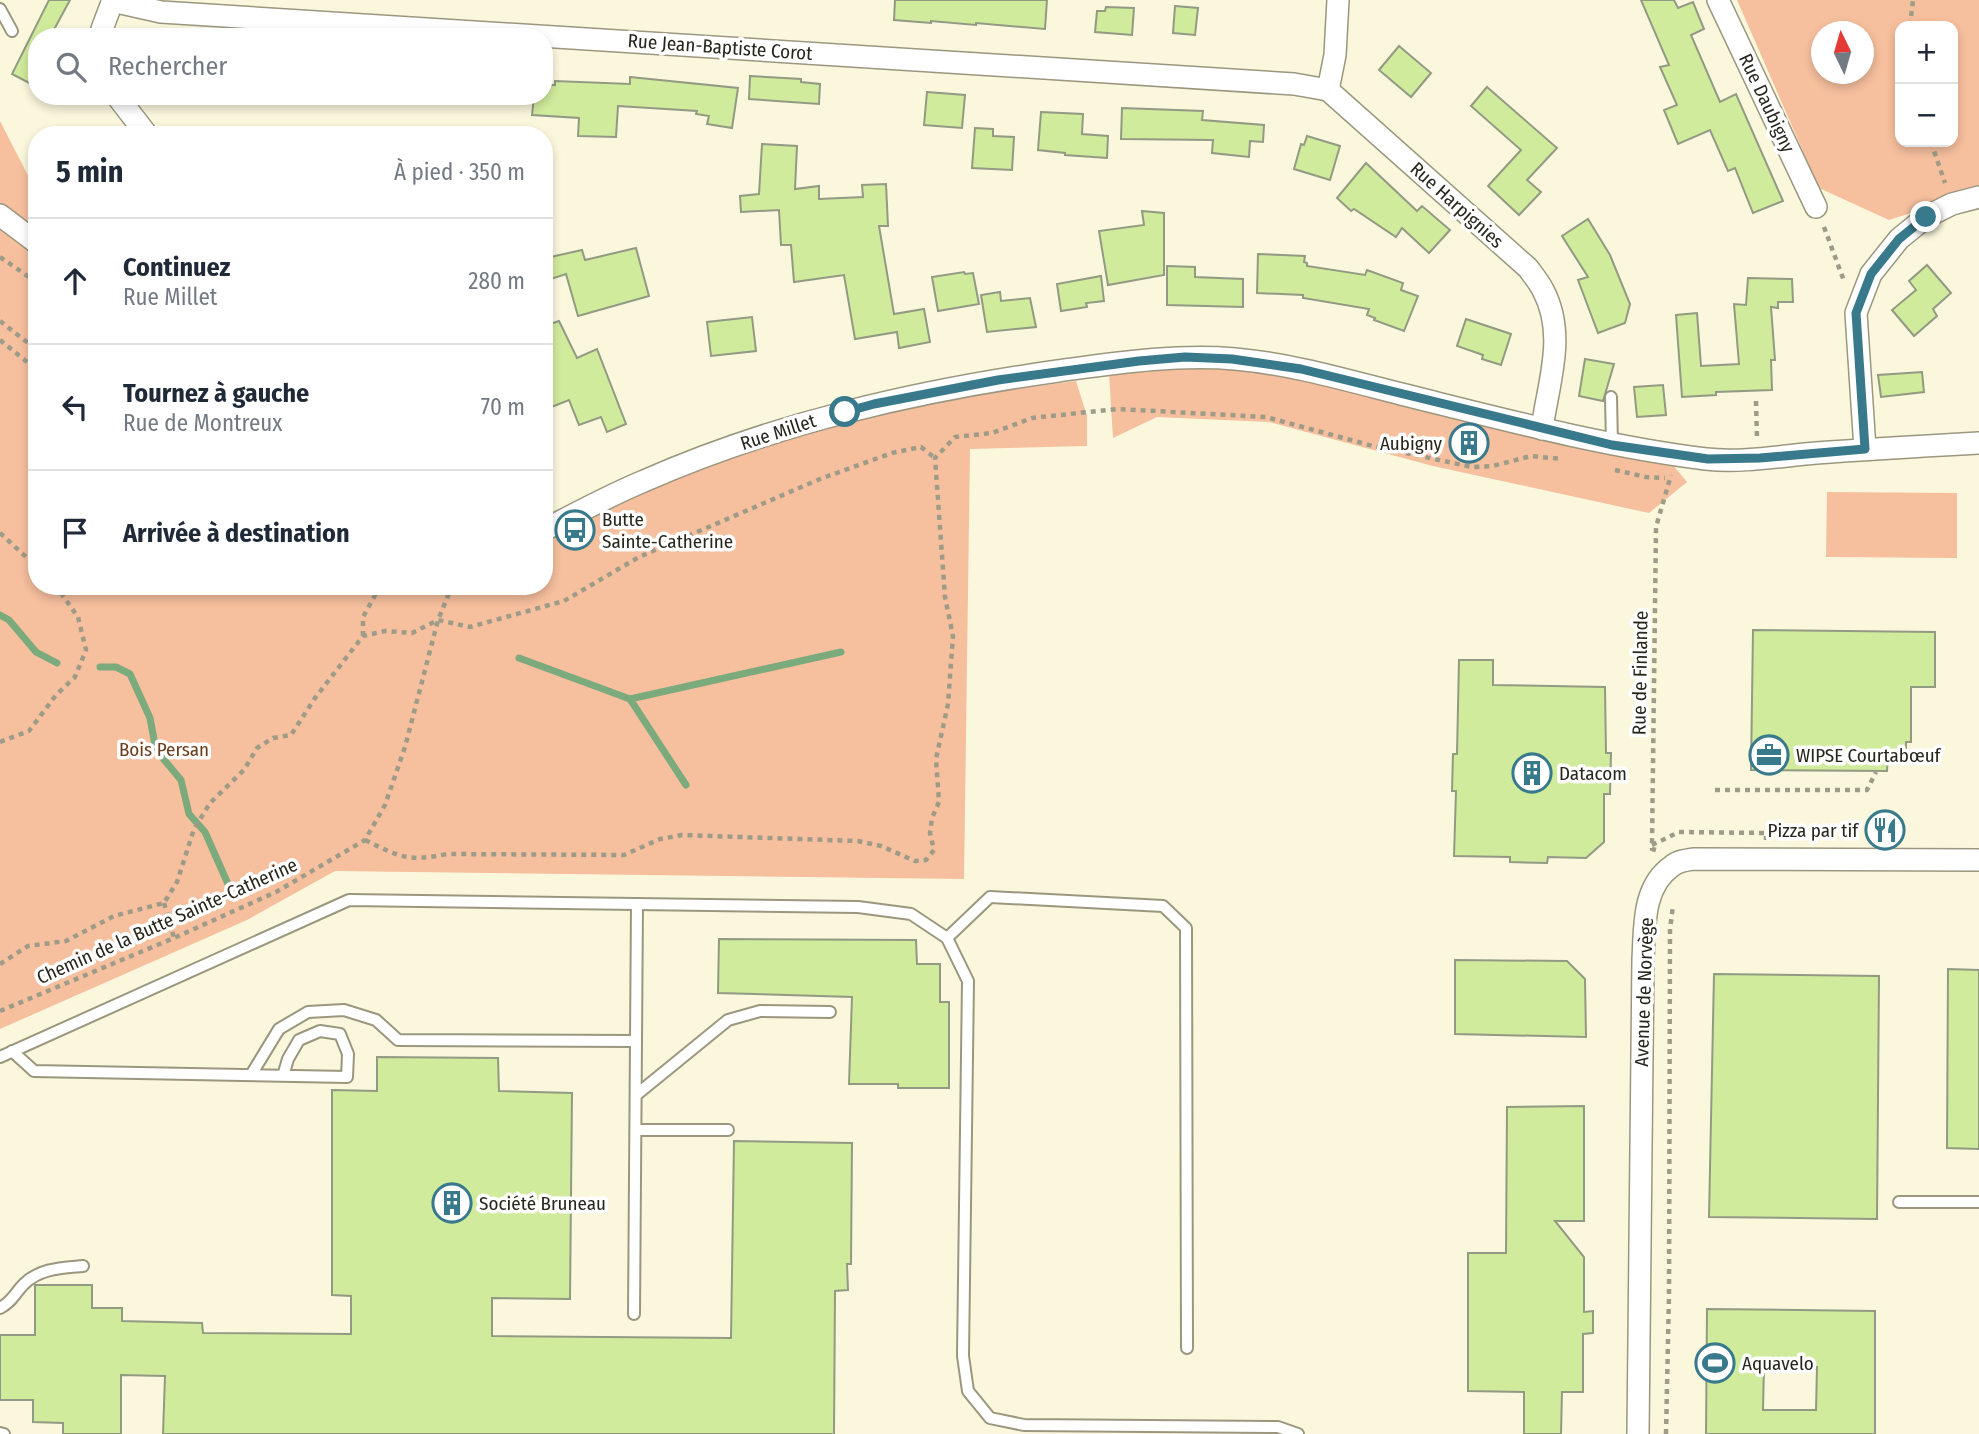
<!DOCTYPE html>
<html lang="fr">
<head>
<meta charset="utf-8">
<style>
  body { margin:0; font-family:"Fira Sans Condensed",sans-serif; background:#f2f2f3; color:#1f2937 }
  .controls { position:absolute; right:21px; top:21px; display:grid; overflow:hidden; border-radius:14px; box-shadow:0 4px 10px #0003 }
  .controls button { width:63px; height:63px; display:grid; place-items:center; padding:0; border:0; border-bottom:2px solid #e0e1e3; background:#fff; color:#1f2937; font:35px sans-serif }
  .compass { position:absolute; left:1811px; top:21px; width:63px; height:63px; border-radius:50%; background:#fff; box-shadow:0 4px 10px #0003; rotate:355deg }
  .stop { position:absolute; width:21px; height:21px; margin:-16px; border:5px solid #38798b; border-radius:50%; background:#fff }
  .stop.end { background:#38798b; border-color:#fff; box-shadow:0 2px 7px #0008 }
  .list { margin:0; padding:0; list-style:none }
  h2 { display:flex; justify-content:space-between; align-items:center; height:91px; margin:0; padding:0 28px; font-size:30px }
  h2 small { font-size:23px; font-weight:400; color:#747a83 }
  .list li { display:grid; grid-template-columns:46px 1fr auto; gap:21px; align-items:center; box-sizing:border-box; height:126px; padding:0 28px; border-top:2px solid #e0e1e3 }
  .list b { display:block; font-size:26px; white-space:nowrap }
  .list p { margin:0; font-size:23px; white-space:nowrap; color:#747a83 }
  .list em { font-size:23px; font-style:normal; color:#747a83 }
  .icon { flex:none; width:38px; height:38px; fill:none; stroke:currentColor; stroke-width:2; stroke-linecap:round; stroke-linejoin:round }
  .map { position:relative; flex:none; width:1979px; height:1434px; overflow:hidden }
  .search { position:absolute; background:#fff; box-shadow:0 4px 10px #0003; left:28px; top:28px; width:525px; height:77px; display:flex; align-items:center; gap:18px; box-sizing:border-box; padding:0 24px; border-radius:28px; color:#747a83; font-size:26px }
  .panel { position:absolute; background:#fff; box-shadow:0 4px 10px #0003; left:28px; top:126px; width:525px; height:469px; border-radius:28px }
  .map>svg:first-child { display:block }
</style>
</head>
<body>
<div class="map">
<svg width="1979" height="1434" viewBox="0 0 1979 1434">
  <rect width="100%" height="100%" fill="#fbf7dd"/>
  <g fill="#f6bf9e" fill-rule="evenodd">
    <path d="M 1737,0 L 1979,0 L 1979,191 L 1889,220 L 1819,188 ZM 1900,26 L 1953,26 L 1953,142 L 1900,142 ZM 1822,32 L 1864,32 L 1864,74 L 1822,74 Z"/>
    <polygon points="0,121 37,193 37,586 544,586 544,536 612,505 732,455 891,406 1076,381 1087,416 1087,446 970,449 964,879 335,871 247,920 0,1029"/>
    <polygon points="1174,366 1240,367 1294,375 1672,464 1687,482 1649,513 1433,466 1269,422 1157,417 1113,438 1109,373"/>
    <polygon points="1827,492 1957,493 1957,558 1826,557"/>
  </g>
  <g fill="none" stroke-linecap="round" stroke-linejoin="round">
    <g stroke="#7baa7d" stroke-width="7">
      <polyline points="0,615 9,620 36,652 57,663"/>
      <polyline points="519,658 630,699 841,652"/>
      <polyline points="100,667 116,667 130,674 150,718 156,750 181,780 189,814 205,832 228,884"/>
      <polyline points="630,699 686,785"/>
    </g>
  </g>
  <g fill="#d1eb9d" stroke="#929a83" stroke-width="2" fill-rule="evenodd">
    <polygon points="49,0 70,0 50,37 37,37 37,87 12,74"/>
    <polygon points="895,0 1047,0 1045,29 976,23 976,25 931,21 931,23 894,20"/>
    <polygon points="1641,0 1674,0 1678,8 1693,2 1704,29 1691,35 1720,102 1736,94 1783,201 1753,213 1735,168 1728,171 1710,130 1678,144 1664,110 1677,105 1660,67 1669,65"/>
    <polygon points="1175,6 1198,8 1195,35 1173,33"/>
    <polygon points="1106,7 1134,8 1132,35 1095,32 1097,11 1105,11"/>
    <polygon points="1399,46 1431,73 1411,97 1379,70"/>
    <polygon points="750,76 801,79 801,82 820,84 819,104 749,99"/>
    <polygon points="630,77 738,88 732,128 707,124 709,116 696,114 697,111 618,106 616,137 578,136 579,118 532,115 534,96 544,96 544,85 555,85 555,81 630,84"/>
    <polygon points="1487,87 1557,148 1527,180 1541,192 1519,215 1488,186 1521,150 1471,106"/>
    <polygon points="927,92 965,95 962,128 924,125"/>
    <polygon points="1122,108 1203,111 1202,120 1264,125 1263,142 1250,141 1249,157 1212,153 1213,140 1121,139"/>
    <polygon points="1041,112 1083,114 1082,134 1108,136 1107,158 1065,155 1065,153 1038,150"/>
    <polygon points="975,128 993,129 993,136 1014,137 1012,170 972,168"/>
    <polygon points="1307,136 1340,146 1330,180 1294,169 1301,144 1304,145"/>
    <polygon points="762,144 797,146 795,189 819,186 819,199 863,197 862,185 886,184 888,226 879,226 894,314 924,309 930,342 899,348 897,332 855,339 844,275 794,282 791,245 781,245 779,210 741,212 740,196 759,194"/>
    <polygon points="1366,163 1417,211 1422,206 1450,230 1429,253 1402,228 1396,237 1354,209 1351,211 1337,198"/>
    <polygon points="1142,211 1164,213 1164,275 1108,285 1099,231 1144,225"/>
    <polygon points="1588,219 1610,255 1630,304 1625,323 1598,333 1578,280 1588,277 1562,236"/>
    <polygon points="636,248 649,296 578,316 566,274 551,279 546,258 582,250 585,260"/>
    <polygon points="1258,254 1305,256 1304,262 1307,263 1307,266 1365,275 1367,270 1403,283 1401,290 1418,296 1404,331 1374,320 1375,318 1367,315 1369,309 1303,298 1303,295 1257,293"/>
    <polygon points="1927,265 1951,293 1933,309 1937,316 1914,336 1892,310 1916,290 1909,281"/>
    <polygon points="1167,266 1195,267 1195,277 1243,279 1243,307 1167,305"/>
    <polygon points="964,272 965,274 973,273 979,304 938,311 932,277"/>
    <polygon points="1101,276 1104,301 1086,303 1087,307 1061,311 1057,284"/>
    <polygon points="1748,278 1792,279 1793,302 1778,302 1778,308 1771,307 1775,360 1771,360 1772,390 1716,392 1716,395 1682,397 1676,315 1697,313 1701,366 1739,364 1734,304 1746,305"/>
    <polygon points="1000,292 1001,301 1030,298 1036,327 987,332 981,295"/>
    <polygon points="752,317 756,351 711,356 707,322"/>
    <polygon points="1466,319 1511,334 1501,365 1482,359 1483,355 1457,346"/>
    <polygon points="559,321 577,358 597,349 626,424 607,432 601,417 579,425 569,400 544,410 544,326"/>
    <polygon points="1585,359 1614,364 1603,401 1579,396"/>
    <polygon points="1922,372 1924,392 1881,397 1878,375"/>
    <polygon points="1663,385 1666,415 1637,417 1634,387"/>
    <polygon points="1753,630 1935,632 1935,687 1911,687 1911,742 1906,742 1906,755 1888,755 1887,771 1751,770"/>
    <polygon points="1459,660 1493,660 1493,685 1605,687 1606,753 1611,753 1610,794 1604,794 1604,842 1586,858 1548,857 1547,863 1510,862 1510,857 1454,856 1456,791 1452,791 1453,754 1457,754"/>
    <polygon points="719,939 916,940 917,964 940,964 940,1002 949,1002 949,1088 898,1088 898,1084 849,1084 852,997 718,993"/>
    <polygon points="1455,960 1567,961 1585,979 1586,1037 1455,1034"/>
    <polygon points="1948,969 1979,970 1979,1149 1947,1148"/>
    <polygon points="1714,974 1879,976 1877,1219 1709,1217"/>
    <polygon points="377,1057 498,1058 499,1091 572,1093 570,1299 492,1298 492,1336 731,1338 734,1141 852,1143 851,1264 847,1264 848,1290 835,1291 834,1434 163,1434 165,1376 121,1375 121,1434 63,1434 63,1423 33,1422 33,1400 0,1400 0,1335 35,1335 35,1285 92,1285 92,1308 122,1308 122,1321 202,1323 203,1333 351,1334 351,1296 332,1295 332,1090 377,1091"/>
    <polygon points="1584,1106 1584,1221 1555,1221 1584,1257 1584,1312 1593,1311 1593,1333 1583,1334 1583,1392 1562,1392 1561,1434 1524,1434 1524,1392 1468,1391 1468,1253 1506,1253 1507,1107"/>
    <path d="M 1707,1309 L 1875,1311 L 1875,1434 L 1706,1434 ZM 1764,1366 L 1817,1367 L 1816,1410 L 1763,1410 Z"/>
  </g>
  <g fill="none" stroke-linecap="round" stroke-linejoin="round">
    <g stroke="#9b977f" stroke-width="14">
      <g id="service">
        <polyline points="0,9 12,31"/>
        <polyline points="1611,397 1612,445"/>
        <polyline points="947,938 990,897 1163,906 1186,928 1187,1348"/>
        <polyline points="12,1051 34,1071 347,1077 348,1054 340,1034 320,1031 299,1040 288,1059 283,1076"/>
        <polyline points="0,1057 349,900 858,907 911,914 947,938 968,981 963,1356 968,1391 990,1418 1024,1425 1278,1427 1298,1434"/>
        <polyline points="251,1075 279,1029 308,1012 344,1010 376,1020 398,1040 636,1041"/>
        <polyline points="636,1095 728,1020 760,1011 830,1012"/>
        <polyline points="636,1130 728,1130"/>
        <polyline points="1899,1202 1979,1202"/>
        <path d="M 0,1308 C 12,1302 15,1293 24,1284 C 40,1268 62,1268 83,1266"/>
        <polyline points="634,1314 637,904"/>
        <polyline points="0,1433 4,1434"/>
      </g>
    </g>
    <g stroke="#9b977f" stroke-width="24">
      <g id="minor">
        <polyline points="1718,0 1816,207"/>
        <polyline points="112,1 161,12 1294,84 1328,90"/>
        <polyline points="102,37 102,29 113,0"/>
        <path d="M 1328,90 L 1528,268 C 1533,275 1539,282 1543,290 C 1567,335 1548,383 1542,429"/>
        <polyline points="1328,90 1335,55 1338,0"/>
        <polyline points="117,96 147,135"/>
        <polyline points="0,215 37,243"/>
        <polyline points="1865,449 1856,313 1871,274 1899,239 1926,217 1952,204 1979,197"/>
        <path d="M 544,530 C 577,513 610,495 644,481 C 776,423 916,391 1058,371 C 1117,363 1175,354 1235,359 C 1292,364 1346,380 1401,394 C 1502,419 1602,446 1706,459 C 1741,463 1781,456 1816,453 C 1871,449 1925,446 1979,443"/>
        <path d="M 1638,1434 L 1643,959 C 1645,927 1642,887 1672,866 C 1678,861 1687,860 1694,859 L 1979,860"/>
      </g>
    </g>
    <g stroke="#9e9c89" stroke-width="4.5" stroke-dasharray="5 5" stroke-linecap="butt">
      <polyline points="1910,26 1913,0"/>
      <polyline points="1931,142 1945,183"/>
      <polyline points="1824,227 1844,281"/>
      <polyline points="0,257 29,277 37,285"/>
      <polyline points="0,321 37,350"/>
      <polyline points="0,340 37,370"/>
      <polyline points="1756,401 1757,439"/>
      <polyline points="1615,470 1646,477 1665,478"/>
      <polyline points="0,533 37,567"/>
      <polyline points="363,636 363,617 378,590 377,586"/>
      <polyline points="0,742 29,731 56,695 75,677 86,650 78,617 56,586"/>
      <polyline points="1715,790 1867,790 1876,772"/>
      <path d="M 365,840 C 400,857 407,862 447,854 L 624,855 L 660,839 L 682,835 L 858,841 L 881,846 L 915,861 L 926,860 L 934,850 L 930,833 L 932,818 L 939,802 L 936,759 L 948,704 L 953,636 L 945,597 L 935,458 L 955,437 L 992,433 L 1032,418 L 1117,409 L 1266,417 L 1373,446 L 1472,467 L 1493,466 L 1531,456 L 1562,459"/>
      <polyline points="1652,845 1679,832 1766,833 1766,840"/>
      <polyline points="1656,850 1652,849 1652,845 1656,527 1671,475"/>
      <polyline points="164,903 174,938"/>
      <polyline points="0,964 28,946 66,941 114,916 164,903 177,882 194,829 210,803 244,770 257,748 273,738 291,735 315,698 363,636 385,631 412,633 438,620 470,627 564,601 639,557 820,479 892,453 921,447 935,458"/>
      <polyline points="0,1011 174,938 276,892 365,840 385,805 405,747 438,620 452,586"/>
      <polyline points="1666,1434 1669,1294 1670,929 1673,906"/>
    </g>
    <use href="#service" stroke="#fff" stroke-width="10"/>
    <use href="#minor" stroke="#fff" stroke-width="21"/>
  </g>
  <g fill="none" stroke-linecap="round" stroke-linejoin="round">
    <polyline stroke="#38798b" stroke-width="9" points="845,412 874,404 998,380 1139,361 1185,357 1232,359 1301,369 1612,445 1708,459 1760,458 1865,449 1856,313 1871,274 1899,239 1926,217"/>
  </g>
  <defs>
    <g id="building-ring" transform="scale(2.0125)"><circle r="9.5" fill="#fff" stroke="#38798b" stroke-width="1.5"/><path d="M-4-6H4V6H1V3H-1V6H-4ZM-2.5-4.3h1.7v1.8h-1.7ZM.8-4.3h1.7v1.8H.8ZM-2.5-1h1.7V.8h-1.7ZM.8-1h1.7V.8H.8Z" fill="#38798b"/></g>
    <g id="bus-ring" transform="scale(2.0125)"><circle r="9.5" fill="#fff" stroke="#38798b" stroke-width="1.5"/><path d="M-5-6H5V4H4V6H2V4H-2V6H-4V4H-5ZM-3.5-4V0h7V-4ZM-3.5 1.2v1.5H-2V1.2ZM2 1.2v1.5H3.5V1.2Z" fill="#38798b"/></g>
    <g id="office-ring" transform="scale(2.0125)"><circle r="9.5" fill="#fff" stroke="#38798b" stroke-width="1.5"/><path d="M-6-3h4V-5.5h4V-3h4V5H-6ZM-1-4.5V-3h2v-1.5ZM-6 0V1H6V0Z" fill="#38798b"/></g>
    <g id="restaurant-ring" transform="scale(2.0125)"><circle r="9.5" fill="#fff" stroke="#38798b" stroke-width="1.5"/><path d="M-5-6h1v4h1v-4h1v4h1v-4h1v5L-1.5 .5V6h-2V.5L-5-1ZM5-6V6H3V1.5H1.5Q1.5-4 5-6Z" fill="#38798b"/></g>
    <g id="stadium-ring" transform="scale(2.0125)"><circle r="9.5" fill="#fff" stroke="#38798b" stroke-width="1.5"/><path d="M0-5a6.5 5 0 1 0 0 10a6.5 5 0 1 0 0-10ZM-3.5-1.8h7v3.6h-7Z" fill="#38798b"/></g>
  </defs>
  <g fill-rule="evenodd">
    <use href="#building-ring" x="1469" y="443"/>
    <use href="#bus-ring" x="575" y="530"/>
    <use href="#office-ring" x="1769" y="755"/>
    <use href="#building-ring" x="1532" y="773"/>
    <use href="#restaurant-ring" x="1885" y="830"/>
    <use href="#building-ring" x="452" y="1203"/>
    <use href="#stadium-ring" x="1715" y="1363"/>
  </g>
  <g text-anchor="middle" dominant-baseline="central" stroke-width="7" stroke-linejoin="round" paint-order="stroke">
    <g font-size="19" fill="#27261c" stroke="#fff">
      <text transform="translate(720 47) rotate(4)">Rue Jean-Baptiste Corot</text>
      <text transform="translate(1767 103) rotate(65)">Rue Daubigny</text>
      <text transform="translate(1457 205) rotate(42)">Rue Harpignies</text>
      <text transform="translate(778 432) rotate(-18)">Rue Millet</text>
      <text transform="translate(1640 673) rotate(-89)">Rue de Finlande</text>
      <text transform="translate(167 921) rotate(-24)">Chemin de la Butte Sainte-Catherine</text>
      <text transform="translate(1644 992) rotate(-88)">Avenue de Norvège</text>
    </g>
    <g font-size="19" fill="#27261c" stroke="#fff" text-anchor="start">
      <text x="1442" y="443" text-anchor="end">Aubigny</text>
      <text x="602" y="519">Butte<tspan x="602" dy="22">Sainte-Catherine</tspan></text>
      <text x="1796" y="755">WIPSE Courtabœuf</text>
      <text x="1559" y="773">Datacom</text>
      <text x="1858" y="830" text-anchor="end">Pizza par tif</text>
      <text x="479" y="1203">Société Bruneau</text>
      <text x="1742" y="1363">Aquavelo</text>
    </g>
    <g font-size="19" fill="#6b3b1a" stroke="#fff">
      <text x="164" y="749">Bois Persan</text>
    </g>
  </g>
</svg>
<div class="controls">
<button>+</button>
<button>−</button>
</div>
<svg class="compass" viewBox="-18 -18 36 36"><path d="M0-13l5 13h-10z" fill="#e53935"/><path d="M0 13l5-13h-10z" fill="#747a83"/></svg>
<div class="stop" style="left:845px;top:412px"></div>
<div class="stop end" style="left:1926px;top:217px"></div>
<div class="search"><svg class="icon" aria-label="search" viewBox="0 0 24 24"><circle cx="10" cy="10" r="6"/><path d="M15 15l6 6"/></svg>Rechercher</div>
<section class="panel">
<h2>5 min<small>À pied · 350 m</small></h2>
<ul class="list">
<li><svg class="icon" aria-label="ahead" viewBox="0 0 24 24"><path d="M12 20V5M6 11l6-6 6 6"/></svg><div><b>Continuez</b><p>Rue Millet</p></div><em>280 m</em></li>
<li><svg class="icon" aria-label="left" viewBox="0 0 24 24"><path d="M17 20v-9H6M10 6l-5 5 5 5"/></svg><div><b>Tournez à gauche</b><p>Rue de Montreux</p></div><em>70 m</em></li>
<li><svg class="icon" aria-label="arrive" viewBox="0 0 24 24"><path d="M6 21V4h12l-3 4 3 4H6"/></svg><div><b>Arrivée à destination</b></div></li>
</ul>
</section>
</div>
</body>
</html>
